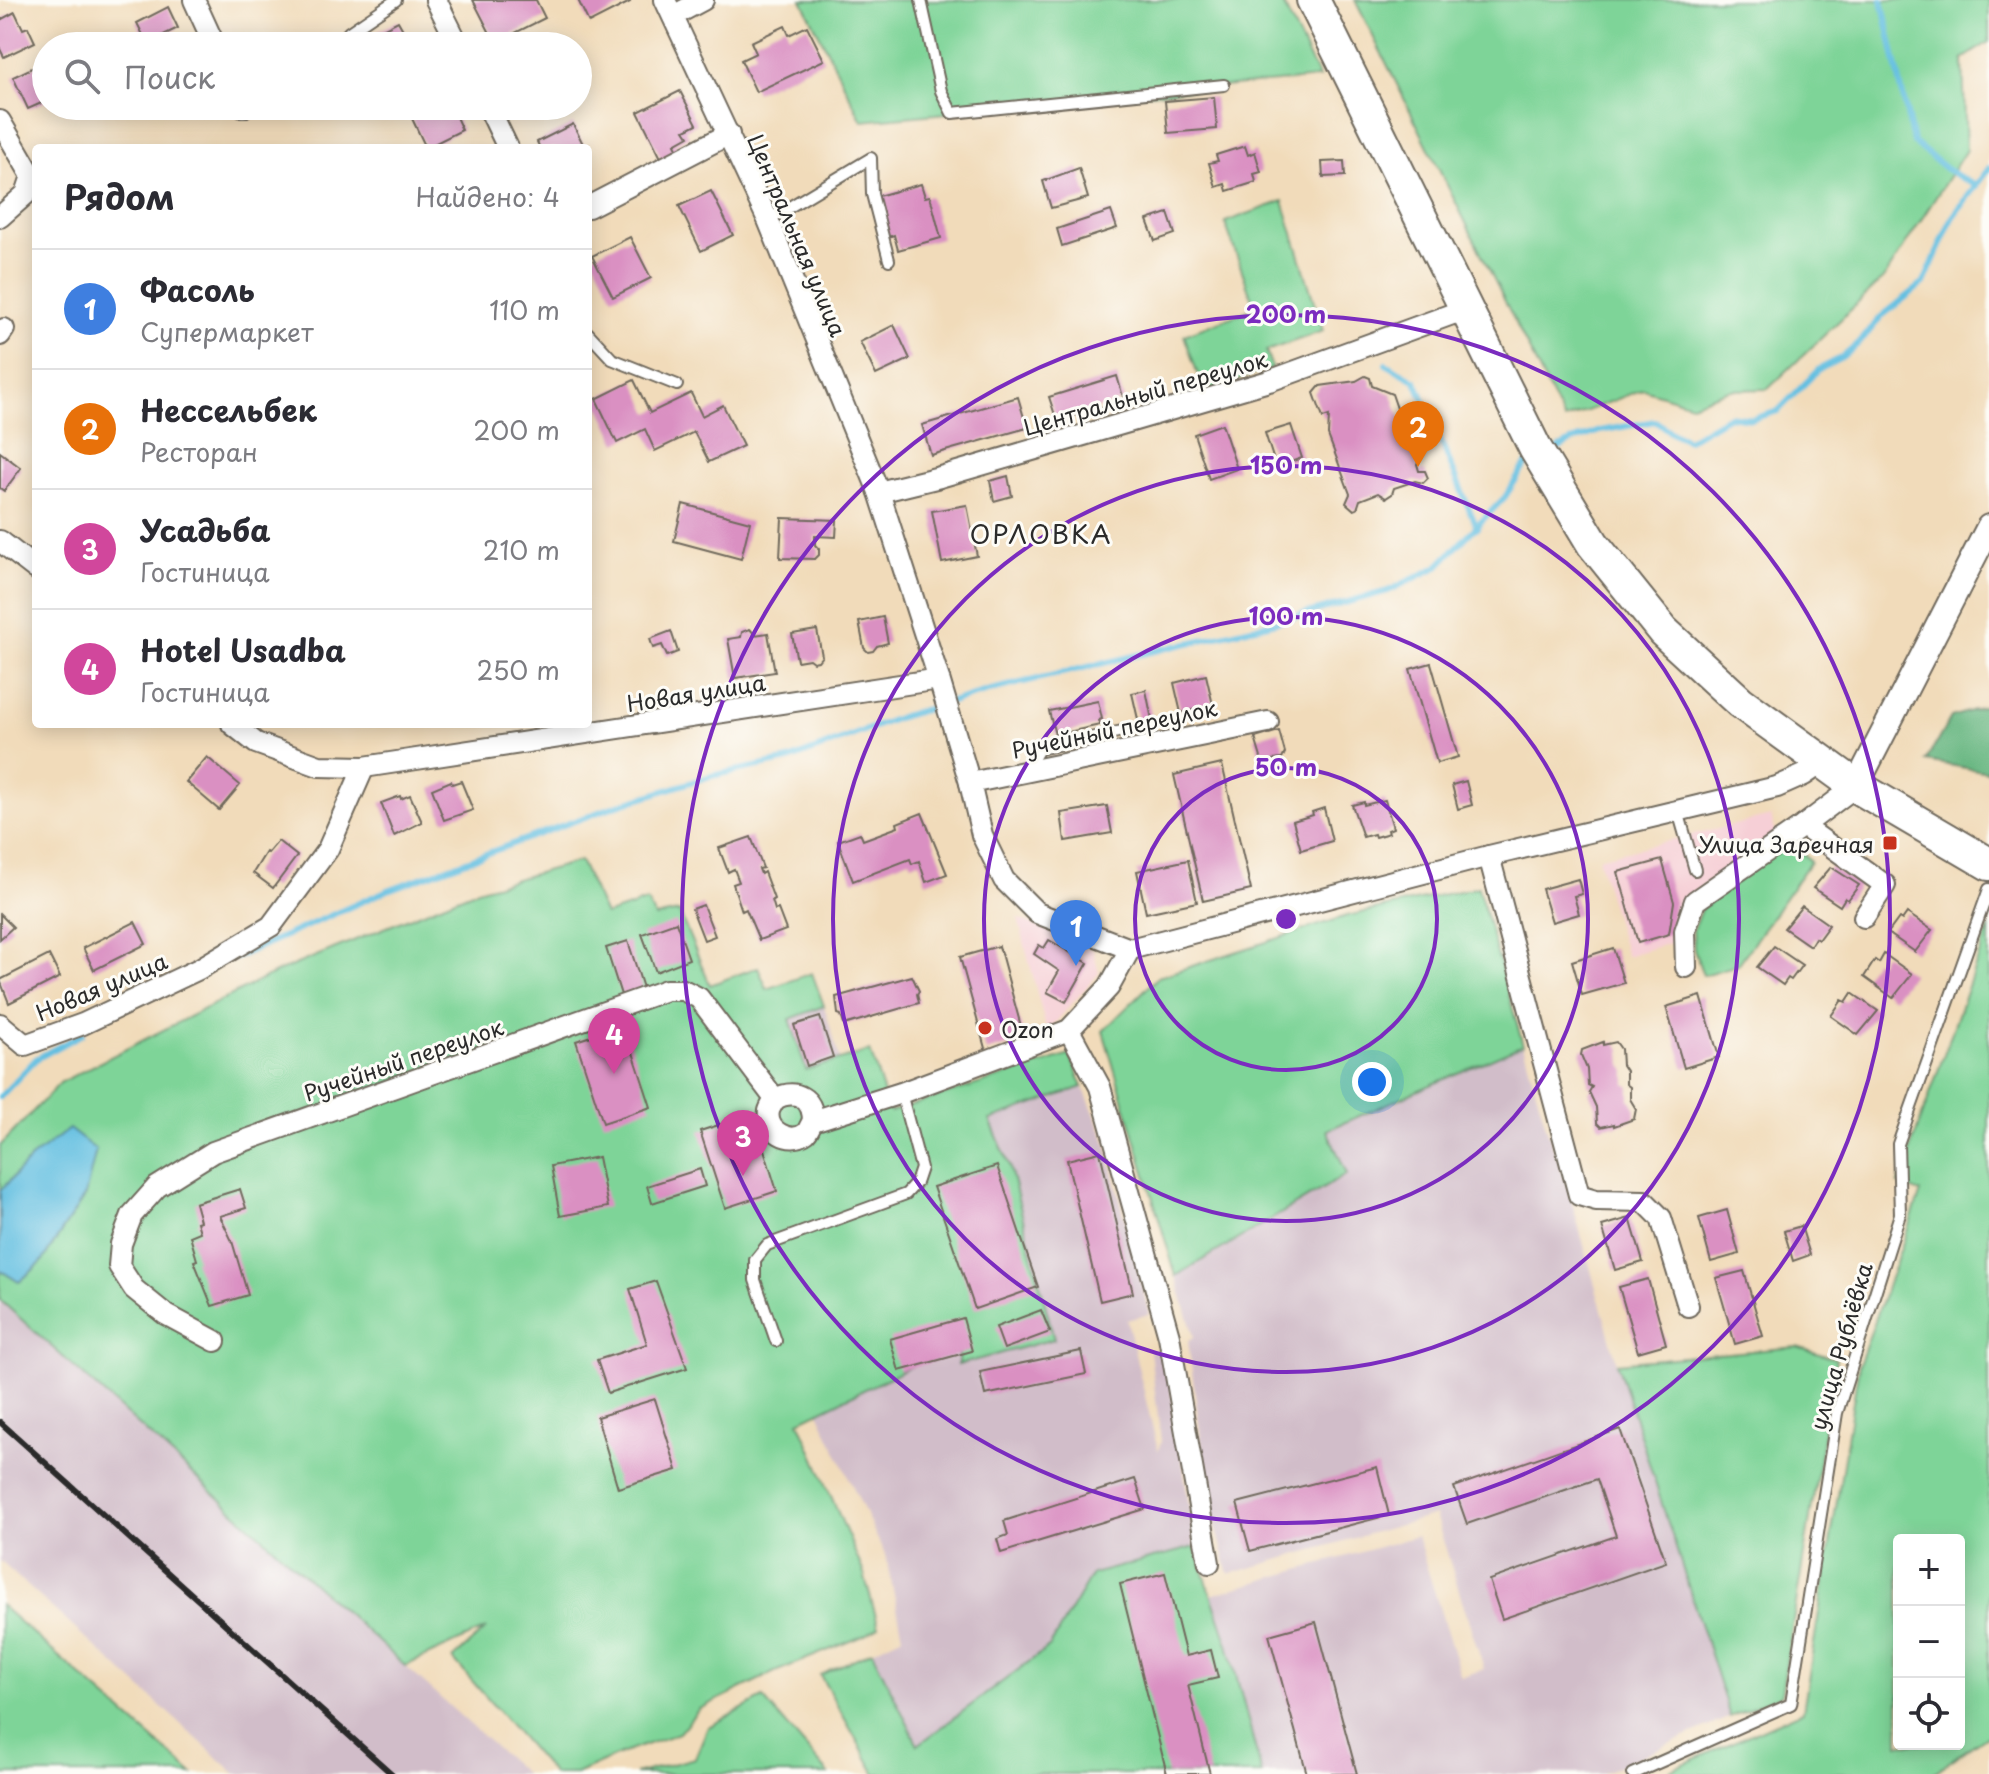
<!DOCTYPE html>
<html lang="ru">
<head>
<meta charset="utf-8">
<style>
  body { margin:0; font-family:"Playpen Sans",sans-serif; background:#f2f2f3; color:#2b2b33 }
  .controls { position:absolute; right:24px; bottom:24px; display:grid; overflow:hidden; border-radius:8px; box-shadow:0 4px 20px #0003 }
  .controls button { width:72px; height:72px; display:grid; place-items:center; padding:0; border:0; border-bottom:2px solid #e1e1e2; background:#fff; color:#2b2b33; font:40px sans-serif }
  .you { position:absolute; left:1372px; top:1082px; width:28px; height:28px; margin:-20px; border:6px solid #fff; border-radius:50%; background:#1a73e8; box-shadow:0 0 0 12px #1a73e833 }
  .badge { display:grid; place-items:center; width:52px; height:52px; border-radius:50%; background:#b45309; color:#fff; font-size:26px; font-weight:700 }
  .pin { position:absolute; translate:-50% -66px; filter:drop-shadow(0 2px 4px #0008) }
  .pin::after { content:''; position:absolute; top:42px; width:28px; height:24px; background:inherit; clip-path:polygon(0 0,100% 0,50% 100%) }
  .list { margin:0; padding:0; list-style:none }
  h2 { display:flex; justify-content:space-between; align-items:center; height:104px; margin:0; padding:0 32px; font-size:34px }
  h2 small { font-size:26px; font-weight:400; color:#7c7c81 }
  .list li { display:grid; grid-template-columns:52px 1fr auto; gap:24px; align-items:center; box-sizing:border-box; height:120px; padding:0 32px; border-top:2px solid #e1e1e2 }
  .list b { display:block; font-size:30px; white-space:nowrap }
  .list p { margin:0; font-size:26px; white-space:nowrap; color:#7c7c81 }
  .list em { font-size:26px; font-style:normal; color:#7c7c81 }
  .icon { flex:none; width:44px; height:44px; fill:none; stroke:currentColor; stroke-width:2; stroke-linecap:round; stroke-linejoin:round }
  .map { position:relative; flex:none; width:1989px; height:1774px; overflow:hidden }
  .search { position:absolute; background:#fff; box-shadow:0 4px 20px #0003; left:32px; top:32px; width:560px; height:88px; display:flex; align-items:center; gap:20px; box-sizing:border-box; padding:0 28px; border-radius:44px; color:#7c7c81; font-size:30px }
  .panel { position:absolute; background:#fff; box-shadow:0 4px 20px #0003; left:32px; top:144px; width:560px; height:584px; border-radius:8px }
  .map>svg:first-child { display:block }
</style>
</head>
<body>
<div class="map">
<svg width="1989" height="1774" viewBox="0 0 1989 1774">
  <rect width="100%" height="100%" fill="#fdfcf7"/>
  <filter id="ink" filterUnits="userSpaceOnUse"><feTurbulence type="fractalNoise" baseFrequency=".0125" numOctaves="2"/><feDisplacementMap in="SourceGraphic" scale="16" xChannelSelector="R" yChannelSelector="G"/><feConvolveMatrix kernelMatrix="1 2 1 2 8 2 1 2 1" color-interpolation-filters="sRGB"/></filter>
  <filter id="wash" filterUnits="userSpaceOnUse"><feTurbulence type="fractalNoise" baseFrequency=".006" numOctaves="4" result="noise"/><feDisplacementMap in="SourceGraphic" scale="32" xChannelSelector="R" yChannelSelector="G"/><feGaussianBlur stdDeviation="1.8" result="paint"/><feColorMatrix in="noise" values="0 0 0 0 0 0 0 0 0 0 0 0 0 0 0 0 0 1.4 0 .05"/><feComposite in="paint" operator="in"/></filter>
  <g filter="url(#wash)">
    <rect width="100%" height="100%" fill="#f1dbba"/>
    <g fill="#f6cfd6">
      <polygon points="1771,816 1776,835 1685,898 1677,941 1626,956 1598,858"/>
      <polygon points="1018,918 1093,950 1099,973 1047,1032"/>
    </g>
    <g fill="#d1bdc9">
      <polygon points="824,1006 840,1060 806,1070 790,1019"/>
      <polygon points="1523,1045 1547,1130 1569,1192 1617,1363 1730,1717 1601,1774 1262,1774 1228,1644 1211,1595 1417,1536 1461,1677 1484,1669 1435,1515 1229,1574 1209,1500 1188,1341 1194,1337 1176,1276 1347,1175 1326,1131"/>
      <polygon points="1083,1087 1105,1139 1149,1314 1127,1320 1158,1451 1161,1441 1150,1351 1163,1348 1175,1412 1195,1547 1092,1574 1050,1646 918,1746 872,1651 903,1636 886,1557 818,1412 959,1344 958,1364 1054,1339 1009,1164 990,1120"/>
      <polygon points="0,1300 405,1666 525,1774 236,1774 0,1561"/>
    </g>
    <g fill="#7ed498" stroke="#548062" stroke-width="2" fill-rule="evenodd">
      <polygon points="802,0 1281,0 1319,78 862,121"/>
      <polygon points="1355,0 1989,0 1989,42 1963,59 1966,150 1884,278 1768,389 1729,390 1691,404 1643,389 1564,420"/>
      <polygon points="1283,201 1323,331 1266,351 1272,368 1204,392 1184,335 1255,308 1225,222"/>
      <polygon points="1792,839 1810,862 1738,965 1703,975 1694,950 1693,930 1701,909"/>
      <polygon points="580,861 605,915 647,901 655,917 679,912 710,985 758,967 767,989 812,973 824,1006 790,1019 806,1070 870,1051 890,1112 1070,1055 1083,1087 990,1120 1009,1164 1054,1339 958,1365 958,1344 799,1421 863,1571 879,1627 863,1636 775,1672 699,1709 679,1733 623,1753 576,1774 553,1774 453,1659 486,1629 405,1666 0,1300 0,1270 19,1282 41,1263 85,1195 31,1158 0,1191 0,1146 61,1082 275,973 477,890"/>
      <polygon points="1478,887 1523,1045 1327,1130 1347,1174 1176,1276 1103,1031 1158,977 1347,916"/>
      <path d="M 1989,927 L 1989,1734 L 1932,1774 L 1661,1774 L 1803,1711 L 1859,1365 L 1921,1192 L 1898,1184 ZM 1899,1540 L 1959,1540 L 1959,1744 L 1899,1744 Z"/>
      <polygon points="1797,1347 1836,1359 1781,1695 1730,1717 1617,1363"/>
      <polygon points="1195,1547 1228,1644 1262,1774 876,1774 820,1675 872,1651 918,1745 1050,1646 1092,1574"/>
      <polygon points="0,1605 193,1774 0,1774"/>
      <polygon points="763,1698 829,1774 635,1774 695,1758 708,1727"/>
    </g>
    <polygon fill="#66b680" stroke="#487056" stroke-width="2" points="1989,705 1989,772 1926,761 1951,717"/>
    <polygon fill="#63bfe1" stroke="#477586" stroke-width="2" points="69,1129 96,1150 85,1195 41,1263 19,1282 0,1270 0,1191 31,1158"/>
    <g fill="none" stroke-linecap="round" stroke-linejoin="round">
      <g stroke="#63bfe1" stroke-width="6">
        <polyline points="1882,0 1913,142 1946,169 1976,186"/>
        <polyline points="1386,364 1416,381 1477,528"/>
        <polyline points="1551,453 1572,441 1600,431 1655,421 1674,434 1688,440 1729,416 1752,419 1778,411 1818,370 1843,357 1861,341 1882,316 1924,283 1952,218 1989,168"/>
        <polyline points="235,958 388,890 615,806 711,776 789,760 900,717 991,690 1264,625 1388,591 1437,567 1505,497 1526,464 1530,462"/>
        <polyline points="0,1097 36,1059 82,1034"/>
      </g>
    </g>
    <g id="blocks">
      <g fill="#da90c2">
        <polygon points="473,0 536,0 545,18 495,43"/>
        <polygon points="578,0 629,0 630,2 589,23"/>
        <polygon points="168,7 178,28 147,43 137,23"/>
        <polygon points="15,12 23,29 28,27 35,42 4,57 0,49 0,20"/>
        <polygon points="398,21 412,46 377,46 371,35"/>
        <polygon points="785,26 789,35 807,26 824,60 756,92 741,60 756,53 751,42"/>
        <polygon points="40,64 46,77 46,101 28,109 13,77"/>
        <polygon points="680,91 697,124 685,130 689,136 675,144 679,152 662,160 638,112"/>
        <polygon points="1214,97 1217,129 1168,133 1165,101"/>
        <polygon points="406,106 451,106 462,130 426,148"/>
        <polygon points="573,124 585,148 540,148 537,142"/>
        <polygon points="1245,146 1248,155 1255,152 1261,172 1254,174 1256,182 1227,191 1225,184 1216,187 1209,163 1218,161 1216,155"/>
        <polygon points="1344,161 1345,176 1323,177 1322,162"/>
        <polygon points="1079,168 1088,198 1051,208 1043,181"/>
        <polygon points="921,184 925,197 930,196 941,238 898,250 894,235 882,239 871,198"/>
        <polygon points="711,191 733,235 701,251 679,206"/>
        <polygon points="1111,211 1117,228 1062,246 1057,229"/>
        <polygon points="1168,213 1175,234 1155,241 1147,220"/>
        <polygon points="630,237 651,278 613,297 592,256"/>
        <polygon points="894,325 910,359 876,375 860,342"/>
        <polygon points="1117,376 1124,400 1057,421 1049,397"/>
        <polygon points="1365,376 1370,378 1372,386 1392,394 1411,449 1418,450 1421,455 1417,464 1419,471 1425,471 1428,478 1423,483 1415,481 1394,488 1392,494 1386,498 1378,493 1360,500 1357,509 1354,510 1346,503 1350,494 1328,435 1329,416 1323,418 1314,393 1320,386 1356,381"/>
        <polygon points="634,380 650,413 691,393 702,416 723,405 743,446 709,462 694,432 655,451 645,429 617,443 596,399"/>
        <polygon points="1018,397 1027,428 931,455 922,425"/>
        <polygon points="1222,424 1237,469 1209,479 1194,434"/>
        <polygon points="1291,425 1302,458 1276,467 1265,433"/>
        <polygon points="0,452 21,468 4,491 0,488"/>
        <polygon points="1008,476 1012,496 994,501 990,481"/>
        <polygon points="683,504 750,522 741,559 674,541"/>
        <polygon points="967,505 977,556 942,563 932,511"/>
        <polygon points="782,518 837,520 836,537 815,536 815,545 819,549 819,555 815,559 780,558"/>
        <polygon points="883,617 888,643 877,646 873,651 868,652 864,648 859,622"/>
        <polygon points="750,629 755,635 768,633 775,672 735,678 728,639 741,637 742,632"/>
        <polygon points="817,630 822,656 818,661 813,662 809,659 797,661 792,634"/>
        <polygon points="671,631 678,652 667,656 662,645 653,648 650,639"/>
        <polygon points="1431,663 1458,757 1437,763 1410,669"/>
        <polygon points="1206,675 1213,705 1181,713 1174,683"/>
        <polygon points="1146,690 1153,725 1140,728 1132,693"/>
        <polygon points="1098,701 1102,719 1099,720 1100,725 1055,735 1049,711"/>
        <polygon points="1279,731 1285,753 1282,759 1262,761 1255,738"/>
        <polygon points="207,757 240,785 219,810 186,782"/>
        <polygon points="1222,764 1251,890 1203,901 1174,775"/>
        <polygon points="451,781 452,784 461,781 473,810 444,820 432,789"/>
        <polygon points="1466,781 1472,805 1458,809 1452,785"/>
        <polygon points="410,795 422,822 394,836 381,803 400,796 401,799"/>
        <polygon points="1385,800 1393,828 1388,830 1389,833 1375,837 1374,834 1363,837 1352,805 1364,802 1364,805"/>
        <polygon points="1107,806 1112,833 1065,841 1061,813"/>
        <polygon points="1324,808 1332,841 1301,850 1293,821 1313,815 1312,812"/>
        <polygon points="922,813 947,874 926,882 919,861 912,864 910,859 853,881 838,841 860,833 863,840 898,827 897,823"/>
        <polygon points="751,837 763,868 759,869 761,874 764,872 774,899 772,900 775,910 778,909 786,930 759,940 746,909 742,911 733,884 739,882 734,869 728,872 719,848"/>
        <polygon points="278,841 297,856 273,888 253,873 266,852 268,853"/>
        <polygon points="1188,860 1197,902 1146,913 1137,871"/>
        <polygon points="1662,860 1674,902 1669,934 1638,943 1618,872"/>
        <polygon points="1831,867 1859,885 1848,900 1845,898 1840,906 1813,888"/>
        <polygon points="1578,879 1582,894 1574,896 1579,914 1552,922 1542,889"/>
        <polygon points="703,905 715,936 704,940 692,909"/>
        <polygon points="1802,906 1829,925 1818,940 1815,938 1810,946 1784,928"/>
        <polygon points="1907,913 1932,930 1915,952 1888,933 1899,918 1902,920"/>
        <polygon points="0,914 13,927 0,939"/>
        <polygon points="135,922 146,944 94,970 83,948"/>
        <polygon points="676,922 689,959 656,972 642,934"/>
        <polygon points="1049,940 1088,963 1066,1002 1047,992 1059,971 1034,954 1039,945 1044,948"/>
        <polygon points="628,941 643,988 621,995 606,948"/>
        <polygon points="999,946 1025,1041 986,1052 960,957"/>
        <polygon points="1774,946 1802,965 1791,980 1788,978 1783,985 1757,967"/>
        <polygon points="1613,948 1624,983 1582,995 1572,961"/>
        <polygon points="1884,954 1912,974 1893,998 1864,977 1875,960 1879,963"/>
        <polygon points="49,955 60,977 9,1003 0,980"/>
        <polygon points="912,976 919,991 917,994 919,1003 844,1025 841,1015 838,1014 836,997"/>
        <polygon points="1852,993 1878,1011 1858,1035 1831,1016 1842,1000 1846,1002"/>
        <polygon points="1701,996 1719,1057 1684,1068 1666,1007"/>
        <polygon points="820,1017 833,1057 807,1066 794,1025"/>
        <polygon points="624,1025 651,1107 603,1123 576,1041"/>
        <polygon points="1603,1042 1603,1045 1616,1042 1621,1049 1622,1065 1626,1071 1626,1084 1630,1087 1630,1099 1636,1109 1634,1119 1614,1126 1614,1124 1601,1127 1597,1123 1596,1107 1589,1092 1592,1087 1588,1085 1587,1069 1581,1055 1582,1050"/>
        <polygon points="753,1114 777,1191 725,1208 700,1131"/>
        <polygon points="1100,1152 1133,1293 1100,1301 1067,1160"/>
        <polygon points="598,1157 608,1207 560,1216 551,1166"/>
        <polygon points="997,1166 1038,1287 975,1309 933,1187"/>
        <polygon points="700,1169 705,1186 652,1203 647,1186"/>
        <polygon points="240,1189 246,1208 220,1216 232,1241 248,1295 212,1306 194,1261 197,1260 190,1236 200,1232 197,1222 200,1221 195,1203"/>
        <polygon points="1727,1210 1739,1254 1711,1262 1699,1218"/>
        <polygon points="1630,1218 1643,1262 1615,1270 1602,1226"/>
        <polygon points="1801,1226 1810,1255 1793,1261 1784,1231"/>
        <polygon points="1744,1271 1763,1336 1735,1344 1716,1278"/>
        <polygon points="1648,1279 1666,1344 1638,1352 1619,1287"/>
        <polygon points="656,1281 687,1368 608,1393 597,1360 647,1344 630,1289"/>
        <polygon points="1041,1310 1050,1332 1004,1349 996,1327"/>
        <polygon points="963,1318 972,1351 899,1371 890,1339"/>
        <polygon points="1081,1351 1086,1374 985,1395 980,1372"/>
        <polygon points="655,1399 677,1470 618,1488 597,1417"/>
        <polygon points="1620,1429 1666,1562 1502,1619 1489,1580 1616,1536 1597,1479 1467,1524 1454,1487"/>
        <polygon points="1377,1467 1389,1515 1250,1551 1237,1503"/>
        <polygon points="1135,1479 1145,1509 1001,1553 997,1539 1008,1535 1004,1521"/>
        <polygon points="1165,1573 1186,1656 1211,1650 1218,1678 1188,1685 1210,1774 1167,1774 1120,1584"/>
        <polygon points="1316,1622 1357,1774 1307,1774 1269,1635"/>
      </g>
    </g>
  </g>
  <g filter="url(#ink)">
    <use href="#blocks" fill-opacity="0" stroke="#70695d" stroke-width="2"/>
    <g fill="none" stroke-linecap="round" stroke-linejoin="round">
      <g stroke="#70695d" stroke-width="14">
        <g id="service">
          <polyline points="921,0 941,91 952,113 1224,85"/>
          <polyline points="337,46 349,32 396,0"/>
          <polyline points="768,220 871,158 872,194 889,260"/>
          <polyline points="588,333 612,359 677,385"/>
          <polyline points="1026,770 1039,749 1127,730"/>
          <polyline points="1678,811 1695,870"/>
          <polyline points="776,1341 755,1280 755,1260 767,1245 906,1194 916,1183 921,1168 901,1093"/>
          <polyline points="1633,1774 1791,1704 1837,1413 1900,1214 1898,1144 1989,889"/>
        </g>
      </g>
      <g stroke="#70695d" stroke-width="24">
        <g id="minor">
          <polyline points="194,0 215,46"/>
          <polyline points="436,0 459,46"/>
          <polyline points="665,0 768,220 879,492 939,679 970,783 982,835 1004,880 1037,913 1130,949"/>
          <polyline points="673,16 703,0"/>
          <polyline points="242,106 243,107"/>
          <polyline points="488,106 508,148"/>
          <polyline points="0,121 32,176 26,194 0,217"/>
          <polyline points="588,207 729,134"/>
          <polyline points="0,335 4,329"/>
          <polyline points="879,492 940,477 1269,381 1466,309"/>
          <polyline points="0,541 36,569"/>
          <polyline points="232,724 256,743 319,766 364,767 939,679"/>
          <polyline points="970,783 1268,722"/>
          <polyline points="1803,826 1885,885 1864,917"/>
          <polyline points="1489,856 1579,1195 1596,1200 1644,1201 1661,1218 1688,1306"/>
          <polyline points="1130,949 1489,856 1777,787 1804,775 1823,762"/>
          <polyline points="1686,967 1685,931 1695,901 1803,826 1856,786"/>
          <polyline points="0,1024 25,1045 83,1024 199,969 271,926 328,849 364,767"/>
          <polyline points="1069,1030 1100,1087 1169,1336 1209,1563"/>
          <path d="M 775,1099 C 773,1103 770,1107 769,1111 C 765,1131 790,1145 806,1133 C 809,1130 810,1125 813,1121 L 901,1093 L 1069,1030 L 1109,987 L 1130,949"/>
          <path d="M 775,1099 C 796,1088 813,1098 813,1121"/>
          <polyline points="215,1341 165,1314 134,1289 119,1266 121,1244 132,1215 157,1187 213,1152 666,990 683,990 699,998 775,1099"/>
        </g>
      </g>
      <g stroke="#70695d" stroke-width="28">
        <polyline id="tertiary" points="1856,786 1989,527"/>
      </g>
      <g stroke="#70695d" stroke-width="36">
        <polyline id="primary" points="1313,0 1535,448 1593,544 1663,631 1740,702 1856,786 1989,864"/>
      </g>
      <use href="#service" stroke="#fff" stroke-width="10"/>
      <use href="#minor" stroke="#fff" stroke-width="20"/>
      <use href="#tertiary" stroke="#fff" stroke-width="24"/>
      <use href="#primary" stroke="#fff" stroke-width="32"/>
      <polyline stroke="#2b2b2b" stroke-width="6" points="0,1422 392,1774"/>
    </g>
  </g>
  <g fill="none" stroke="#7b2cbf" stroke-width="4">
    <circle cx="1286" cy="919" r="151"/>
    <circle cx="1286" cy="919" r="302"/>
    <circle cx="1286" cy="919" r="453"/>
    <circle cx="1286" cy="919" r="604"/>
  </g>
  <g fill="#c8321e" stroke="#fdfcf7" stroke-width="3">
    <rect x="1882" y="835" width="16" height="16" rx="4"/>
    <circle cx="985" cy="1028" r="8"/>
  </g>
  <g text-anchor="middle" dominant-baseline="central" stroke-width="6" stroke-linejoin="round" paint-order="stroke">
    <g font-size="22" fill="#2b2b2b" stroke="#fdfcf7">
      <text transform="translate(798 235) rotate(67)">Центральная улица</text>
      <text transform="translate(1145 392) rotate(-16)">Центральный переулок</text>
      <text transform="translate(696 692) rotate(-9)">Новая улица</text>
      <text transform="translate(1114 728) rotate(-12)">Ручейный переулок</text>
      <text transform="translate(101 986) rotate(-23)">Новая улица</text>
      <text transform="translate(403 1059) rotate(-19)">Ручейный переулок</text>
      <text transform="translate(1840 1346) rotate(-74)">улица Рублёвка</text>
    </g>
    <g font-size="22" fill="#2b2b2b" stroke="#fdfcf7" text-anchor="end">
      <text x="1874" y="843">Улица Заречная</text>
      <text x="1001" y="1028" text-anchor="start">Ozon</text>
    </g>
    <g font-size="26" letter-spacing="2" fill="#2b2b2b" stroke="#fdfcf7">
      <text x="1041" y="533">ОРЛОВКА</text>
    </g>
  </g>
  <circle cx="1286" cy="919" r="12" fill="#7b2cbf" stroke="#fdfcf7" stroke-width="4"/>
  <g font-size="24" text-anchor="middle" font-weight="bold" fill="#7b2cbf" stroke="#fdfcf7" stroke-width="6" stroke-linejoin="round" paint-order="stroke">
    <text x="1286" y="323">200 m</text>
    <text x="1286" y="474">150 m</text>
    <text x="1286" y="625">100 m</text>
    <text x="1286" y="776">50 m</text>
  </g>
</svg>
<div class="controls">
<button>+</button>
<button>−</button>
<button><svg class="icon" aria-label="locate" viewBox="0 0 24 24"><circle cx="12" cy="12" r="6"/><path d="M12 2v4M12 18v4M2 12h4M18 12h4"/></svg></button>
</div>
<div class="you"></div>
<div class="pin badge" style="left:1076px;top:966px;background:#3f7fe0">1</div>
<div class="pin badge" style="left:1418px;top:467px;background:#e8710a">2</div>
<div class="pin badge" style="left:743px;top:1176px;background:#d1479c">3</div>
<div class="pin badge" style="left:614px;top:1074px;background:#d1479c">4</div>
<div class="search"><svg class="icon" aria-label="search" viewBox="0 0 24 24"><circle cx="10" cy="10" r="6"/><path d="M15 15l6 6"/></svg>Поиск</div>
<section class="panel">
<h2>Рядом<small>Найдено: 4</small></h2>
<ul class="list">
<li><span class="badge" style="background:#3f7fe0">1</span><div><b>Фасоль</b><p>Супермаркет</p></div><em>110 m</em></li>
<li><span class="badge" style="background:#e8710a">2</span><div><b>Нессельбек</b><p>Ресторан</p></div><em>200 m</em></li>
<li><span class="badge" style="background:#d1479c">3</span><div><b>Усадьба</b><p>Гостиница</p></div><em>210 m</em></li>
<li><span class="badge" style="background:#d1479c">4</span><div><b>Hotel Usadba</b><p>Гостиница</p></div><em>250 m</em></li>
</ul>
</section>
</div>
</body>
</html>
